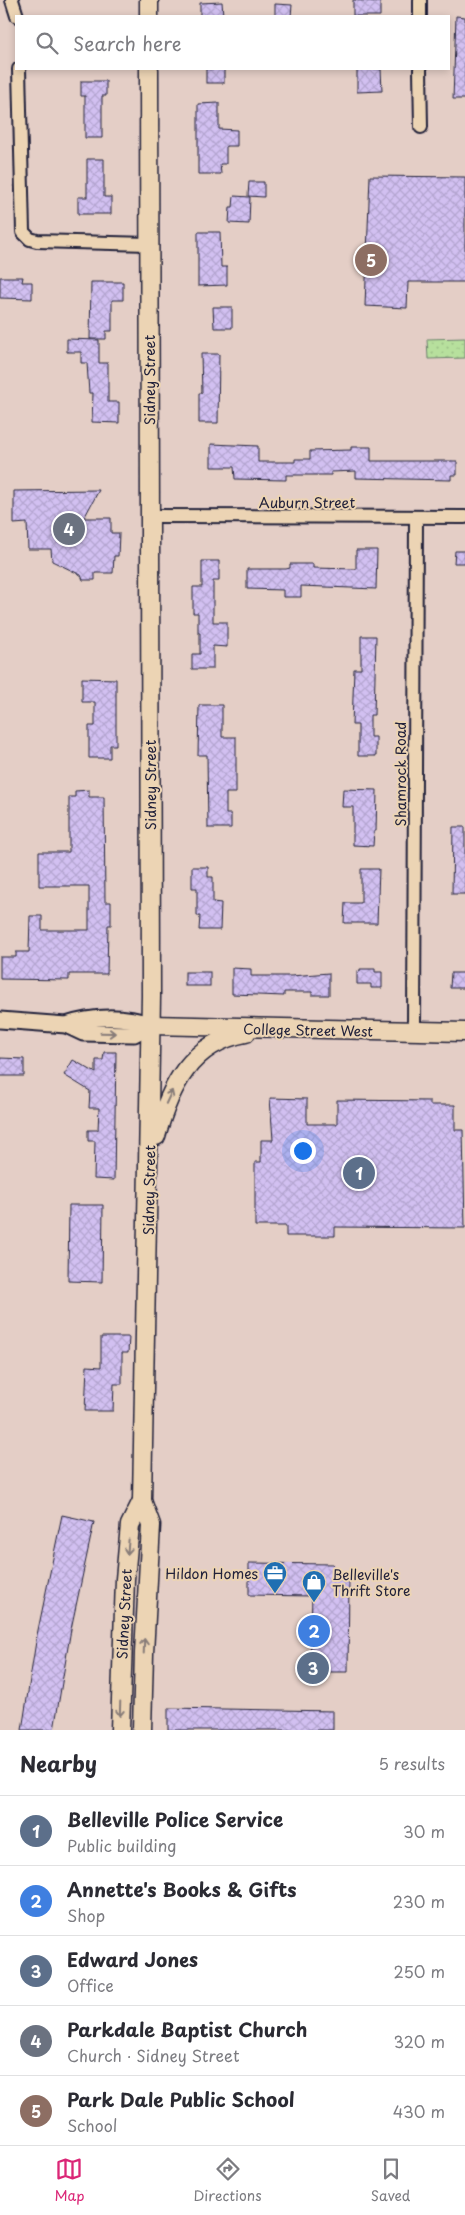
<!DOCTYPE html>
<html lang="en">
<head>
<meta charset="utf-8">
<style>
  body { margin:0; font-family:"Playpen Sans",sans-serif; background:#f7f7f7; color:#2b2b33 }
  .you { position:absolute; left:302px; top:1150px; width:18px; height:18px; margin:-12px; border:4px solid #fff; border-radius:50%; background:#1a73e8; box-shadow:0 0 0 8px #1a73e833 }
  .badge { display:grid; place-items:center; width:32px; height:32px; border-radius:50%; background:#db2777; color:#fff; font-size:16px; font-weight:700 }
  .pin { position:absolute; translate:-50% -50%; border:2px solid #fff; box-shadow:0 1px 5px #0006 }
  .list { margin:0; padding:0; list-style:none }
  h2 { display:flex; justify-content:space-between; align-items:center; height:65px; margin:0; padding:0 20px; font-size:21px }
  h2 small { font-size:16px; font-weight:400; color:#7c7c81 }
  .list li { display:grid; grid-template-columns:32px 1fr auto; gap:15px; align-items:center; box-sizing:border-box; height:70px; padding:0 20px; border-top:1px solid #e1e1e2 }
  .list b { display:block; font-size:19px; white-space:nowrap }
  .list p { margin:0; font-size:16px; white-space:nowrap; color:#7c7c81 }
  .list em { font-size:16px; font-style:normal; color:#7c7c81 }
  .icon { flex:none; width:28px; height:28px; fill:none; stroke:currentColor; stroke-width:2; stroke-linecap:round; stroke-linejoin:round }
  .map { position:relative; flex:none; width:465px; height:1730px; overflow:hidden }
  .search { position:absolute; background:#fff; box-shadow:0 2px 8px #0003; left:15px; right:15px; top:15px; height:55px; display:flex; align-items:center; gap:12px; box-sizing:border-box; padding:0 18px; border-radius:0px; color:#7c7c81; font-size:19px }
  .sheet { height:415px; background:#fff }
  nav { display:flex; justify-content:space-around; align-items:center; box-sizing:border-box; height:70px; border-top:1px solid #e1e1e2; background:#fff; font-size:14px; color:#7c7c81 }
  nav a { display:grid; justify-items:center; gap:2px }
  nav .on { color:#db2777 }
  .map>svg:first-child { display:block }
</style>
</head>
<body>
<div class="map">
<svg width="465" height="1730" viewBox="0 0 465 1730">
  <defs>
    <pattern id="park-dots" width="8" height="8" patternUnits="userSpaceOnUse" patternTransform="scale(1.25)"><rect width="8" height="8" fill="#b7e09d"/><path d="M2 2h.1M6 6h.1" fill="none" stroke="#9dc088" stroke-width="1.8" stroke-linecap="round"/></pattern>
    <pattern id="building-cross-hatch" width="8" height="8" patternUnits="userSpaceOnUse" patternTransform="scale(1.25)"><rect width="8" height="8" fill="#d2c0f1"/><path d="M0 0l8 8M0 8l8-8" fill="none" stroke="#b4a5d0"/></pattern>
  </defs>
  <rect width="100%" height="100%" fill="#e4cec6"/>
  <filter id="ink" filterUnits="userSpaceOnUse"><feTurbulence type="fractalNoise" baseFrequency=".02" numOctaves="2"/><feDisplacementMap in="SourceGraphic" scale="10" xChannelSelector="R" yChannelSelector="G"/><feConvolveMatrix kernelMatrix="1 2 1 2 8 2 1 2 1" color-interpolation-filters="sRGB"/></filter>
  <g filter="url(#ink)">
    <polygon fill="url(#park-dots)" stroke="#6c816c" points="465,338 465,358 428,359 427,339"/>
    <g fill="url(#building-cross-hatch)" stroke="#22223b">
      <polygon points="353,0 380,2 380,16 353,16"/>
      <polygon points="222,2 223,16 200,16 200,3"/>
      <polygon points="275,4 292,5 291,16 275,16"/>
      <polygon points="456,16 465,17 465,99 453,99"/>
      <rect x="206" y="69" width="18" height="14"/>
      <polygon points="357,69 381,69 382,91 357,92"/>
      <polygon points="81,81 106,81 106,96 102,96 102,138 85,138 85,96 81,96"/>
      <polygon points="219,103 219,129 237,130 237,146 226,146 226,164 220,164 221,174 198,174 198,104"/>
      <polygon points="87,159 104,159 104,197 111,197 111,214 78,214 78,197 87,197"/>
      <polygon points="370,176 465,177 465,282 408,282 407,308 365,306"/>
      <polygon points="249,182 264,182 264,197 248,196"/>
      <polygon points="234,196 250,197 249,224 229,223 230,207 233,207"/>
      <polygon points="198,232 220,232 221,267 227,267 227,285 198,286"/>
      <polygon points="0,277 23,277 22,282 32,282 32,299 0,298"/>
      <polygon points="91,282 123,282 123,300 112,300 112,331 106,331 106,339 90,339"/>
      <polygon points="213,307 232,307 232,328 214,328"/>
      <polygon points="67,339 99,340 99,363 108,363 108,402 119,402 119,423 92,422 93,393 89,393 87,363 81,363 81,352 67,352"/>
      <polygon points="201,354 219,354 218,423 199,423 199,393 202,393"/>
      <polygon points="211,444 258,446 258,462 295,462 295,459 310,459 310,451 351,450 351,447 371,447 371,461 457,461 457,475 451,475 451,480 356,478 356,471 331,472 331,475 286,475 286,480 235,479 234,467 211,467"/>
      <polygon points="99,490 84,518 111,518 111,533 119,533 118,556 114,556 113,573 95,573 95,580 83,580 81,575 52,561 51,549 28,549 27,523 14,524 14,491"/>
      <polygon points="356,550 377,550 376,589 301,586 301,597 283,597 283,590 247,589 247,569 286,569 290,568 290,564 313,564 313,568 356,569"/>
      <polygon points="455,551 465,551 465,563 454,563"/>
      <polygon points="202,561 219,561 219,581 213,581 213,622 227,622 227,647 213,646 213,669 192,669 192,654 200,654 200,633 198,633 198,613 193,613 193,587 202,587"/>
      <polygon points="361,636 376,636 374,715 370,715 370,737 376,737 376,756 358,756 358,725 352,725 354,669 361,669"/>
      <polygon points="82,678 116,679 116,745 110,745 110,758 89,758 89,726 95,726 95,702 82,702"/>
      <polygon points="199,705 222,705 222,737 236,737 236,793 226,793 226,814 231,814 231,828 208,828 207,755 198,755"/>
      <polygon points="343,789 377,790 376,831 374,831 373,846 353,845 353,807 342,807"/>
      <polygon points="89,790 89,797 104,797 105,902 111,902 111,925 108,925 107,974 69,974 69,980 0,979 0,957 16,957 16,952 29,952 30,916 42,916 42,930 89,930 89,886 39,886 39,852 69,852 69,797 75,797 75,791"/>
      <polygon points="453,827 465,827 465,894 452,894"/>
      <polygon points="192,867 208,867 208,877 213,877 213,902 221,903 220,930 199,930 200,916 197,916 197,888 192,888"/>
      <polygon points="361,869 379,869 377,923 344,923 345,903 361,903"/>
      <polygon points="232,968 251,969 251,976 291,976 329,973 329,995 312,995 312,992 284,992 284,996 232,994"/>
      <polygon points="360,969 375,969 375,972 382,972 382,988 371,988 371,984 357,984 357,971 360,972"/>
      <rect x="185" y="972" width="25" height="14"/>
      <polygon points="451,973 465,973 465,988 450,988"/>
      <polygon points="104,1052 116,1052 114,1180 94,1179 95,1141 88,1141 88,1130 98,1130 99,1108 89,1108 90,1091 64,1075 73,1060 96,1073 96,1060 103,1060"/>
      <polygon points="0,1058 24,1059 24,1076 0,1076"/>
      <polygon points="270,1098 307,1099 307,1124 337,1124 337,1100 430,1101 430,1105 455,1105 455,1130 463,1130 465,1228 335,1227 335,1236 286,1236 286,1226 255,1226 255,1162 261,1162 261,1140 273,1140"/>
      <polygon points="69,1205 103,1205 102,1282 68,1281"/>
      <polygon points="101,1337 129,1337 128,1353 122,1353 122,1384 114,1384 113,1411 85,1411 87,1366 101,1367"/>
      <polygon points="62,1515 94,1522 71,1629 54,1730 22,1730 37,1635"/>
      <polygon points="249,1563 333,1564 349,1580 348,1672 310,1672 312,1596 249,1595"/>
      <polygon points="168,1708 333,1711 333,1730 168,1730"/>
    </g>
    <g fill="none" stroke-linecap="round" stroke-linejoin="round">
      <g stroke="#22223b" stroke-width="16">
        <g id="minor">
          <polyline points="12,0 17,16"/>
          <polyline points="420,0 420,16"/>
          <polyline points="19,69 23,232 30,239 37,241 149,244"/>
          <polyline points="420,69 421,127"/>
          <polyline points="149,516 465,517"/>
          <polyline points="414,1032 416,517"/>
        </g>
      </g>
      <g stroke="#22223b" stroke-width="19">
        <g id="tertiary">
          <polyline points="0,1020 66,1025 83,1033 134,1034 151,1025"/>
          <path d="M 66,1025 C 92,1016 125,1015 151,1025"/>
        </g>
      </g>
      <g stroke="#22223b" stroke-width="21">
        <g id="secondary">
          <polyline points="149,0 149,16"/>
          <polyline points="151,1025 465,1032"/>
          <path d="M 156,1136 C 170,1087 190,1043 246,1033"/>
          <polyline points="120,1730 125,1579 130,1525 142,1501"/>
          <polyline points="142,1730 144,1653 151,1525 142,1501 151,996 149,69"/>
        </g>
      </g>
      <use href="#minor" stroke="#ecd4b4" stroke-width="12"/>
      <use href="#tertiary" stroke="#ecd4b4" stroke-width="15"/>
      <use href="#secondary" stroke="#ecd4b4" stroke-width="18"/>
    </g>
    <defs><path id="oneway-shaft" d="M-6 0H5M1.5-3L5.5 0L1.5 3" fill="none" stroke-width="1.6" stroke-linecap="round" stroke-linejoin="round" transform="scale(1.25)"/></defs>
    <g stroke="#877b78">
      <use href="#oneway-shaft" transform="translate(108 1033) rotate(1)"/>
      <use href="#oneway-shaft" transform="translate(169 1097) rotate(-65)"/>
      <use href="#oneway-shaft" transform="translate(128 1547) rotate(95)"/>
      <use href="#oneway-shaft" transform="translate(144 1646) rotate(-88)"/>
      <use href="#oneway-shaft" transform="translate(120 1709) rotate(92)"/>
    </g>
  </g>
  <defs>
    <g id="office-pin" transform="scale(1.25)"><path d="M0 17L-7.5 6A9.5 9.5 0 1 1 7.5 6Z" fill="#1f6fb2" stroke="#ecd4b4"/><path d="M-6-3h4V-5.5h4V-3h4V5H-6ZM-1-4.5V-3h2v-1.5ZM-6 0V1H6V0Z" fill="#fff"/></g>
    <g id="shop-pin" transform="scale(1.25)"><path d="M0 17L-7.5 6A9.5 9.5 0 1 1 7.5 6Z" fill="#1f6fb2" stroke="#ecd4b4"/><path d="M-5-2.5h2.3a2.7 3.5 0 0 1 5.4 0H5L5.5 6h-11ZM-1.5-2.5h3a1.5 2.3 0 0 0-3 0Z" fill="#fff"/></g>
  </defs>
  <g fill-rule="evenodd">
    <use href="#office-pin" x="275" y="1573"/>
    <use href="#shop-pin" x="314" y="1582"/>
  </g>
  <g text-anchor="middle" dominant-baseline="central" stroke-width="4" stroke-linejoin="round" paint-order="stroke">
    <g font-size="14" fill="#22223b" stroke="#ecd4b4">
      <text transform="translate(149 380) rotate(-90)">Sidney Street</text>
      <text x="307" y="502">Auburn Street</text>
      <text transform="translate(400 774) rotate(-90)">Shamrock Road</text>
      <text transform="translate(150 785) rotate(-90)">Sidney Street</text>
      <text transform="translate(308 1030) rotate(1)">College Street West</text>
      <text transform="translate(149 1190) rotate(-89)">Sidney Street</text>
      <text transform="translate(124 1614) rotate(-87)">Sidney Street</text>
    </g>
    <g font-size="14" fill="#22223b" stroke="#ecd4b4" text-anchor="end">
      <text x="258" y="1573">Hildon Homes</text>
      <text x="332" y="1574" text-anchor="start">Belleville's<tspan x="332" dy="16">Thrift Store</tspan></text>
    </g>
  </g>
</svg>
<div class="you"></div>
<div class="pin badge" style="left:359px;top:1173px;background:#5c6f8a">1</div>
<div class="pin badge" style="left:314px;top:1631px;background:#3f7fe0">2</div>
<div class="pin badge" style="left:313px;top:1668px;background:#5c6f8a">3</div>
<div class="pin badge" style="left:69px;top:529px;background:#6b7280">4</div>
<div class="pin badge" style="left:371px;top:260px;background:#8d6e63">5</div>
<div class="search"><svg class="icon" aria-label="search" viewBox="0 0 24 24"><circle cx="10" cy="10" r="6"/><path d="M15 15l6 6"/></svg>Search here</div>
</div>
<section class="sheet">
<h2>Nearby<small>5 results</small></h2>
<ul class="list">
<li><span class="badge" style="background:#5c6f8a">1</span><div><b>Belleville Police Service</b><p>Public building</p></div><em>30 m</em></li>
<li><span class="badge" style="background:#3f7fe0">2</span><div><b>Annette's Books &amp; Gifts</b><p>Shop</p></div><em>230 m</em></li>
<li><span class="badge" style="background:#5c6f8a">3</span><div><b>Edward Jones</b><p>Office</p></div><em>250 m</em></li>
<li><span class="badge" style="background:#6b7280">4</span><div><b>Parkdale Baptist Church</b><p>Church · Sidney Street</p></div><em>320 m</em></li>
<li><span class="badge" style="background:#8d6e63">5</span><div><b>Park Dale Public School</b><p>School</p></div><em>430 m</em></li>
</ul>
</section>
<nav>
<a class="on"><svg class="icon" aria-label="map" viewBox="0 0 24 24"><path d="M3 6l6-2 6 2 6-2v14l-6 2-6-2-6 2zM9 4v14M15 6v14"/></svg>Map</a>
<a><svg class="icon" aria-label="directions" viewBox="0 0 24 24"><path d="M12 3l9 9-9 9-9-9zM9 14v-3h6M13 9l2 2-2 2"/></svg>Directions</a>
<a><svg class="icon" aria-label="saved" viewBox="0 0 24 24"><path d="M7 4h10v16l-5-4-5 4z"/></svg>Saved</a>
</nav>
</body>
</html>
